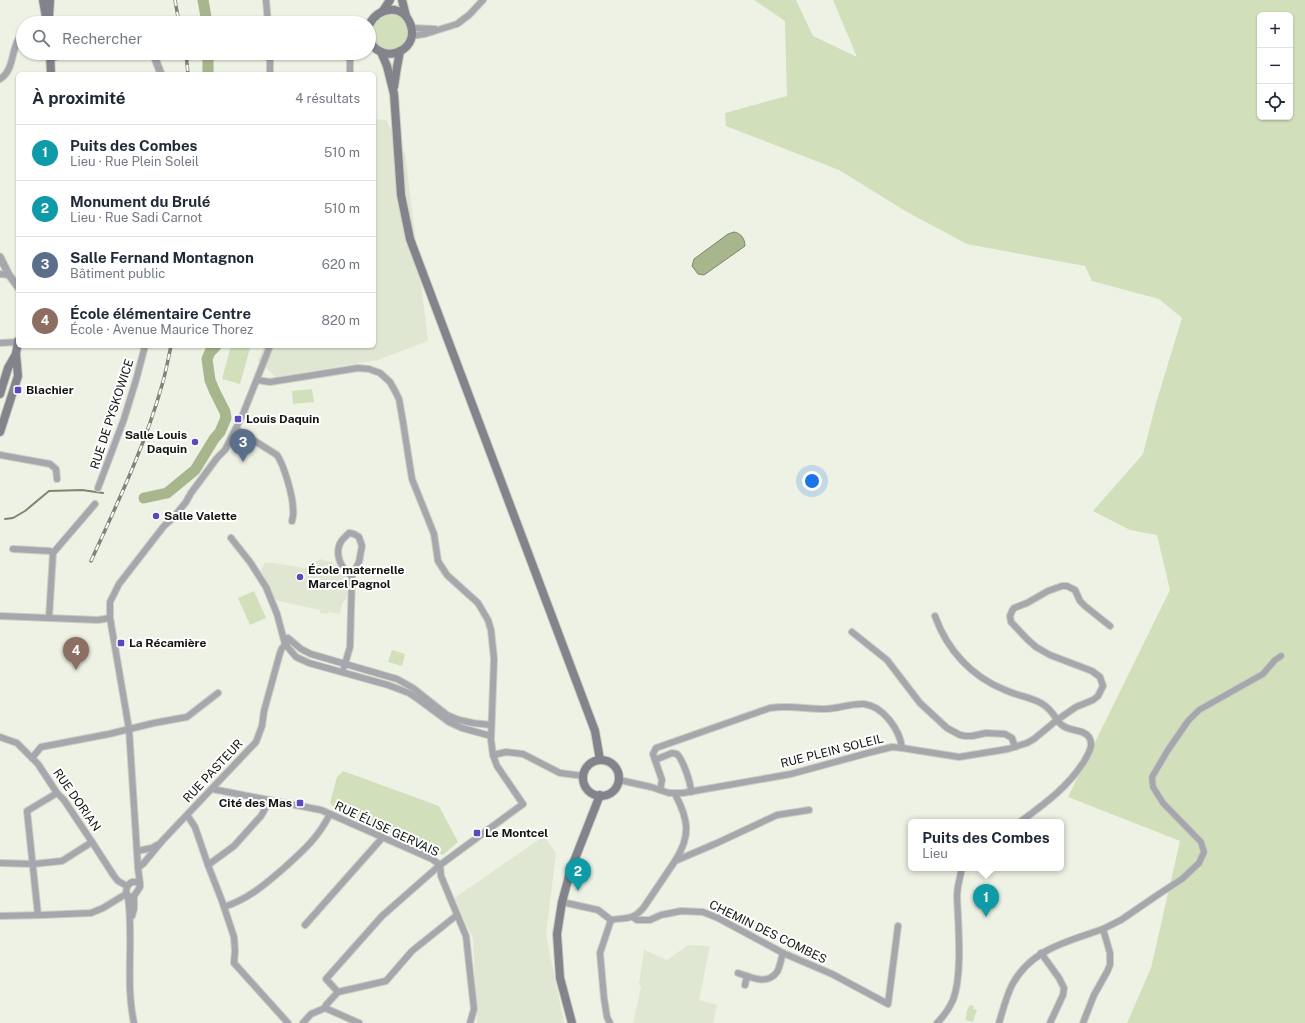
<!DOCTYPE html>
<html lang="fr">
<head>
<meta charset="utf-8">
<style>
  body { margin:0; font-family:"Public Sans",sans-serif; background:#f6f6f7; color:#1f2937 }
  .controls { position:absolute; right:12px; top:12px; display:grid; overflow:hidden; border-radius:6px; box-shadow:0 1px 3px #0004 }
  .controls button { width:36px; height:36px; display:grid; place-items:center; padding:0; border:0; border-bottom:1px solid #e0e1e3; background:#fff; color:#1f2937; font:20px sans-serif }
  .you { position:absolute; left:812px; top:481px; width:14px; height:14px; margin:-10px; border:3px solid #fff; border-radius:50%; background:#1a73e8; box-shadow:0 0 0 6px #1a73e833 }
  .badge { display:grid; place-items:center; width:26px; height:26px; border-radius:50%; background:#1a73e8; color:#fff; font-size:13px; font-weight:700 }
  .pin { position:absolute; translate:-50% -33px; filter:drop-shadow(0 1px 2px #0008) }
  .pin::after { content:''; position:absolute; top:21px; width:14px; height:12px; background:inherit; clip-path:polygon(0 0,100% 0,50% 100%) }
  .popup { position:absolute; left:908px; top:819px; width:156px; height:52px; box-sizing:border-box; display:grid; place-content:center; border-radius:6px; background:#fff; filter:drop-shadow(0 1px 3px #0005); font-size:13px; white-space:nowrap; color:#747a83 }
  .popup b { font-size:15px; color:#1f2937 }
  .popup::after { content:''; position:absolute; left:50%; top:100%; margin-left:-8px; border:8px solid transparent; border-top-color:#fff }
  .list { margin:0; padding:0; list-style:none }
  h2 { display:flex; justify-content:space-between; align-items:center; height:52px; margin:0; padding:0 16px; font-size:17px }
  h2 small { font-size:13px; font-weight:400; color:#747a83 }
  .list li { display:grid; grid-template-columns:26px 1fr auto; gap:12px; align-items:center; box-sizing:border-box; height:56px; padding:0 16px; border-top:1px solid #e0e1e3 }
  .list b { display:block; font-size:15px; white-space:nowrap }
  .list p { margin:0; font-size:13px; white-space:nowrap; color:#747a83 }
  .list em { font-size:13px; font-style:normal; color:#747a83 }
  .icon { flex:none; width:22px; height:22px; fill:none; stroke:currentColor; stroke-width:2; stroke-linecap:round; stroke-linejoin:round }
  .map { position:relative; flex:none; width:1305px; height:1023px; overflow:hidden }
  .search { position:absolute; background:#fff; box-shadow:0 1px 3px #0004; left:16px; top:16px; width:360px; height:44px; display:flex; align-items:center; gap:10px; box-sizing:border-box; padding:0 14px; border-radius:22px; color:#747a83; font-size:15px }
  .panel { position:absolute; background:#fff; box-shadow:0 1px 3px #0004; left:16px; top:72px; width:360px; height:276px; border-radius:6px }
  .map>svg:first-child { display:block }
</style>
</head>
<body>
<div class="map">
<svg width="1305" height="1023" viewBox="0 0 1305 1023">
  <rect width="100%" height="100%" fill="#edf2e4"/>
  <g fill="#dfe7d2">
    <polygon points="374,119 386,120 405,153 428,341 378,360 276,377 258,361 264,346 374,346"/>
    <polygon points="320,559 331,562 341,569 348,581 347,597 342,604 340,614 328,612 328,614 320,613 320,610 275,600 261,570 265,562 300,567 304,569"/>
    <polygon points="544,836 556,853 546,935 564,1023 477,1023 473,938 453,899"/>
    <polygon points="688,945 710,946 699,1000 717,1005 713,1023 633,1023 641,988 639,984 644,950 667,960"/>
  </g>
  <g fill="#d2dfbb" fill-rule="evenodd">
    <path d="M 754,0 L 796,0 L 813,36 L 857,57 L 833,0 L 1305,0 L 1305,1023 L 1127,1023 L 1151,968 L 1180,841 L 1068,797 L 1170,590 L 1157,535 L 1130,530 L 1093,511 L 1143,454 L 1156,403 L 1182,318 L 1159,299 L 1092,281 L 1085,266 L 967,244 L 907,212 L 839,170 L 726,126 L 725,113 L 787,96 L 785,21 ZM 1260,15 L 1290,15 L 1290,117 L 1260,117 Z"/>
    <circle cx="390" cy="32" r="18"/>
    <polygon points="231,346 241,346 250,348 240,384 222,379"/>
    <polygon points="312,389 314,402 293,404 292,391"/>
    <polygon points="254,591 266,618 250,625 238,598"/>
    <polygon points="392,650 405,654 402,666 388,662"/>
    <polygon points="343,771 439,806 458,842 443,855 337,811 330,803 337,777"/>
    <polygon points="970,1005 974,1006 973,1009 977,1010 973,1022 965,1020 967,1014 966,1014 968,1008"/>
  </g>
  <path fill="#a8b68e" stroke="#7c8668" d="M 734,232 C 741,233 745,239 745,246 L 704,275 L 698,274 L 692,266 L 694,259 L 728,234 Z"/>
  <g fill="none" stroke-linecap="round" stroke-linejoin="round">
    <polyline stroke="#7c8668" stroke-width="2" points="5,519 13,518 25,511 49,491 82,490 103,493"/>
    <g stroke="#a8b68e" stroke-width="11">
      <polyline points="203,0 207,23"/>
      <polyline points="208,53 208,74"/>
      <polyline points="144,498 167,493 195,470 214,439 220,432 226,418 225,412 214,390 210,380 207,359 210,352 216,346"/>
    </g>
    <g stroke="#cacfc2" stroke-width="8">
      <g id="minor">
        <polyline points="266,0 268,23"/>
        <polyline points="412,28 435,29"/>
        <polyline points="411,36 425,34 457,24 469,15 483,0"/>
        <polyline points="270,74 270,53"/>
        <polyline points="350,74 350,59 353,53"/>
        <path d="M 0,79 C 15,70 11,47 20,37 L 23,37"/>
        <polyline points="0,274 9,275"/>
        <polyline points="0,343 18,342"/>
        <polyline points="257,380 270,382 358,368 369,369 380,373 390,382 395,391 399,399 403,422 412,479 434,534 438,561 447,575 478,603 488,620 491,630 494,659 491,740 493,755 497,766 523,804 440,865 382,916 326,979 338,992"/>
        <path d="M 236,429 L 277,455 C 284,465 293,496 293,509 C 294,513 293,517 292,521"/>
        <polyline points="0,455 50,464 56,469 57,479"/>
        <polyline points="98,488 124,419 136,380 145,346"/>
        <polyline points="231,538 250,562 266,587 277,614 285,644 296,657 309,663 388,685 409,693 418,699 449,722 462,728 491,736"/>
        <polyline points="13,549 50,551 53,553"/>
        <polyline points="0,616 98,620 110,618"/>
        <path d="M 935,616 C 947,650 972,677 1005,690 C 1027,700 1043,696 1057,720 L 1076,707 L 1093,700 L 1098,696 L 1103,686 L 1100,677 L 1092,671 L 1050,655 L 1036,647 L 1027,639 L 1011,622 L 1010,616 L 1012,611 L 1014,608 L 1027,603 L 1048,591 L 1062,586 L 1067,586 L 1075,590 L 1080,601 L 1085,606 L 1110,626"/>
        <polyline points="49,618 53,553 95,504"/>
        <polyline points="852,632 887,660 920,703 947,728 960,735 965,736 972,736 986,733 1005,734 1012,738 1015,747"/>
        <polyline points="288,638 301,649 311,654 397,679 413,688 447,715 459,720 473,723 491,725"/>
        <path d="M 344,667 L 350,647 L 352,576 L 359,562 L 362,546 L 359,537 L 354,534 L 349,533 C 347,535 344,538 342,540 C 333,553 341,569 352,576"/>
        <polyline points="0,737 17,743 38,764 57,793 64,800 92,842 114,876 118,881 127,886"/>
        <polyline points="493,755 506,752 523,754 560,773 584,776"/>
        <polyline points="32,758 41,747 109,734 154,723 187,717 218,693"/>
        <path d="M 655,760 L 672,753 L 677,754 C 683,760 691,783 691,792"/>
        <path d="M 619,780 L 651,787 L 669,793 L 683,793 L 791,774 L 868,753 L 892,747 L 902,748 L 959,757 L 1008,749 L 1027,743 L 1034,739 L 1057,720 C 1067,734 1082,727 1089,737 C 1094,745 1089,752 1085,760 C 1068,787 1046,803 1020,822"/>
        <polyline points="212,789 321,810 432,859 440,865 441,876 466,936 474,1009 470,1023"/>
        <path d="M 660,790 L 662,780 L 653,754 L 656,748 L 770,708 C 789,705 806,709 825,709 C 838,709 851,703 864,704 C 883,706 900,730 902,748"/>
        <polyline points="187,815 195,827 208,865 222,901 234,937 235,951 234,963 288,1023"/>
        <polyline points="137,851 152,848 157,845"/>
        <path d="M 675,861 C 691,836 689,820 675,794"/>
        <polyline points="0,863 33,864 62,861 92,842"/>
        <polyline points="208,865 234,846 261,816 270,800"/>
        <polyline points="138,868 143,864 163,840 256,742 262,726 264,711 280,653 282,648 290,640"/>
        <path d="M 132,882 L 136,882 L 140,884 L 140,887 L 134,896 L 128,897 C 125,891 126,885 132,882 Z"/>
        <polyline points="140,884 138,868 129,729 110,618 110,602 119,584 164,526 173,518 186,502 191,493 217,458 225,450 243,414 270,346"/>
        <path d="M 128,897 C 134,939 125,982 134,1023"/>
        <path d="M 562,902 L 598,910 L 611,920 C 626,917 633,921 644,907 L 675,861 L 717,843 L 777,815 L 809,810"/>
        <path d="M 224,907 C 250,898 264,885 284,868 C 303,851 318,838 330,814"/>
        <polyline points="38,915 27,811 57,793"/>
        <polyline points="0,916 43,915 91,913 103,908 126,894"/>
        <polyline points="132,916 134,909 134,896"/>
        <polyline points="633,917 637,920 650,920 661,915 681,911 703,912 718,918 783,953 832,974 888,1004 898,926"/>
        <polyline points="305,925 383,837"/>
        <polyline points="1103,929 1121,920 1159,894 1182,879 1199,863 1204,852 1201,842 1163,803 1153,787 1152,777 1168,750 1188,721 1199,710 1263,674 1275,660 1281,656"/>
        <polyline points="1041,953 1059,978 1064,988 1063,995 1050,1023"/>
        <path d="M 738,973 C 750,977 767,986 777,972 C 780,967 781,959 783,953"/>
        <polyline points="745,985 747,976"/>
        <polyline points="325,1008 326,1005 338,992 386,981 412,951 457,915"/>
        <polyline points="303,1023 311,1014 325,1008 359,1023"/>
        <polyline points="610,1023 607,1017 604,998 600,953 611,920"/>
        <path d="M 937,1023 C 944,1016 949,1009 953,1000 C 963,974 958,924 957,895 L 958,886 L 962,868"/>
        <path d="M 999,1023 C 1003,1010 1006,997 1012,985 C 1031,949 1067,942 1103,929 L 1110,953 L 1110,965 L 1107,972 L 1094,995 L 1083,1023"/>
      </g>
    </g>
    <g stroke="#cacfc2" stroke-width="9">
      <g id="tertiary">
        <polyline points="153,53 161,74"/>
        <polyline points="50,58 70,53"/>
        <polyline points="0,257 9,275 18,287"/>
      </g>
    </g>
    <g stroke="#cacfc2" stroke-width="10">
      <g id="secondary">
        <polyline points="43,0 47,23"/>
        <polyline points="402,0 406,16"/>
        <polyline points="383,11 390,0"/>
        <polyline points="49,16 50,0"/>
        <path d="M 369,25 C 378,6 404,3 411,26 C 419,53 378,66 369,38"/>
        <polyline points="381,52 387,66 394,94 401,195 410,239 595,731 600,760"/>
        <polyline points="50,53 51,74"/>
        <polyline points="394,87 397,67 400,51"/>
        <polyline points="0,394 8,368 16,354 18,341"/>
        <polyline points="0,432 18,376 16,354"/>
        <circle cx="601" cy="778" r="18"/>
        <polyline points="572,1023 560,978 557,934 562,902 571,869 600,795"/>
      </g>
    </g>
    <use href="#minor" stroke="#a6a7ac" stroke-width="6"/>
    <use href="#tertiary" stroke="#a6a7ac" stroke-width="7"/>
    <use href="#secondary" stroke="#83838c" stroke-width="8"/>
    <g stroke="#80837a" stroke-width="3.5">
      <g id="rail">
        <polyline points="175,0 179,23"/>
        <polyline points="186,53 188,74"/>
        <path d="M 91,561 C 117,504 145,446 162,385 C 166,372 168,359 171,346"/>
      </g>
    </g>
    <use href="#rail" stroke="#fff" stroke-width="2" stroke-dasharray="6" stroke-linecap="butt"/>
  </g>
  <g fill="#5d47bf" stroke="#fff" stroke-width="1.5">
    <rect x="14" y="386" width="8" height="8" rx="2"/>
    <rect x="234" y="415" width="8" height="8" rx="2"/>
    <circle cx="195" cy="442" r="4"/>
    <circle cx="156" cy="516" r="4"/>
    <circle cx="300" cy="577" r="4"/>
    <rect x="117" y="639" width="8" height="8" rx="2"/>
    <rect x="296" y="799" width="8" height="8" rx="2"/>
    <rect x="473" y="829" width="8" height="8" rx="2"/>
  </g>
  <g text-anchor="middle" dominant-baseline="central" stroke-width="4" stroke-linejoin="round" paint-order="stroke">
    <g font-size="12" font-weight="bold" fill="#141611" stroke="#fff" text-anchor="start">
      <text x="26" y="390">Blachier</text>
      <text x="246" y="419">Louis Daquin</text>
      <text x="187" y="435" text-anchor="end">Salle Louis<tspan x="187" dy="14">Daquin</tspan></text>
      <text x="164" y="516">Salle Valette</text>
      <text x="308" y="570">École maternelle<tspan x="308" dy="14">Marcel Pagnol</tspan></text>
      <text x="129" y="643">La Récamière</text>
      <text x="292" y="803" text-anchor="end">Cité des Mas</text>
      <text x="485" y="833">Le Montcel</text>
    </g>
    <g font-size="12" fill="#141611" stroke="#fff">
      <text transform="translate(112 414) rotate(-72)">RUE DE PYSKOWICE</text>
      <text transform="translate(832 751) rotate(-14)">RUE PLEIN SOLEIL</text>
      <text transform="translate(213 771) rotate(-47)">RUE PASTEUR</text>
      <text transform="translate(77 800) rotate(55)">RUE DORIAN</text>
      <text transform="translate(387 829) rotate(25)">RUE ÉLISE GERVAIS</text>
      <text transform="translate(768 932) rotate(26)">CHEMIN DES COMBES</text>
    </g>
  </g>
</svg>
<div class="controls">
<button>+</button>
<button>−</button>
<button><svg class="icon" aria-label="locate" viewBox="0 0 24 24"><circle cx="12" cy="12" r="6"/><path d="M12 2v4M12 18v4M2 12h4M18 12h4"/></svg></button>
</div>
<div class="you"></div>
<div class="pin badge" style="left:986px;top:917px;background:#0f9aa8">1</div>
<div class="popup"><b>Puits des Combes</b>Lieu</div>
<div class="pin badge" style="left:578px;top:891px;background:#0f9aa8">2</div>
<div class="pin badge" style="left:243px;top:462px;background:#5c6f8a">3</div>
<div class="pin badge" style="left:76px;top:670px;background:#8d6e63">4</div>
<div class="search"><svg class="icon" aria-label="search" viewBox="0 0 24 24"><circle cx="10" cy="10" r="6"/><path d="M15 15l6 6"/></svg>Rechercher</div>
<section class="panel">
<h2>À proximité<small>4 résultats</small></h2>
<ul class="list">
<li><span class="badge" style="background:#0f9aa8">1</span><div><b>Puits des Combes</b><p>Lieu · Rue Plein Soleil</p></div><em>510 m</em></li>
<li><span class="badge" style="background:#0f9aa8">2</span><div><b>Monument du Brulé</b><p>Lieu · Rue Sadi Carnot</p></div><em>510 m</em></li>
<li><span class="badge" style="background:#5c6f8a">3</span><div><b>Salle Fernand Montagnon</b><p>Bâtiment public</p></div><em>620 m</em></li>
<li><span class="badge" style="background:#8d6e63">4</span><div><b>École élémentaire Centre</b><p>École · Avenue Maurice Thorez</p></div><em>820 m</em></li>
</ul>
</section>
</div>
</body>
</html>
